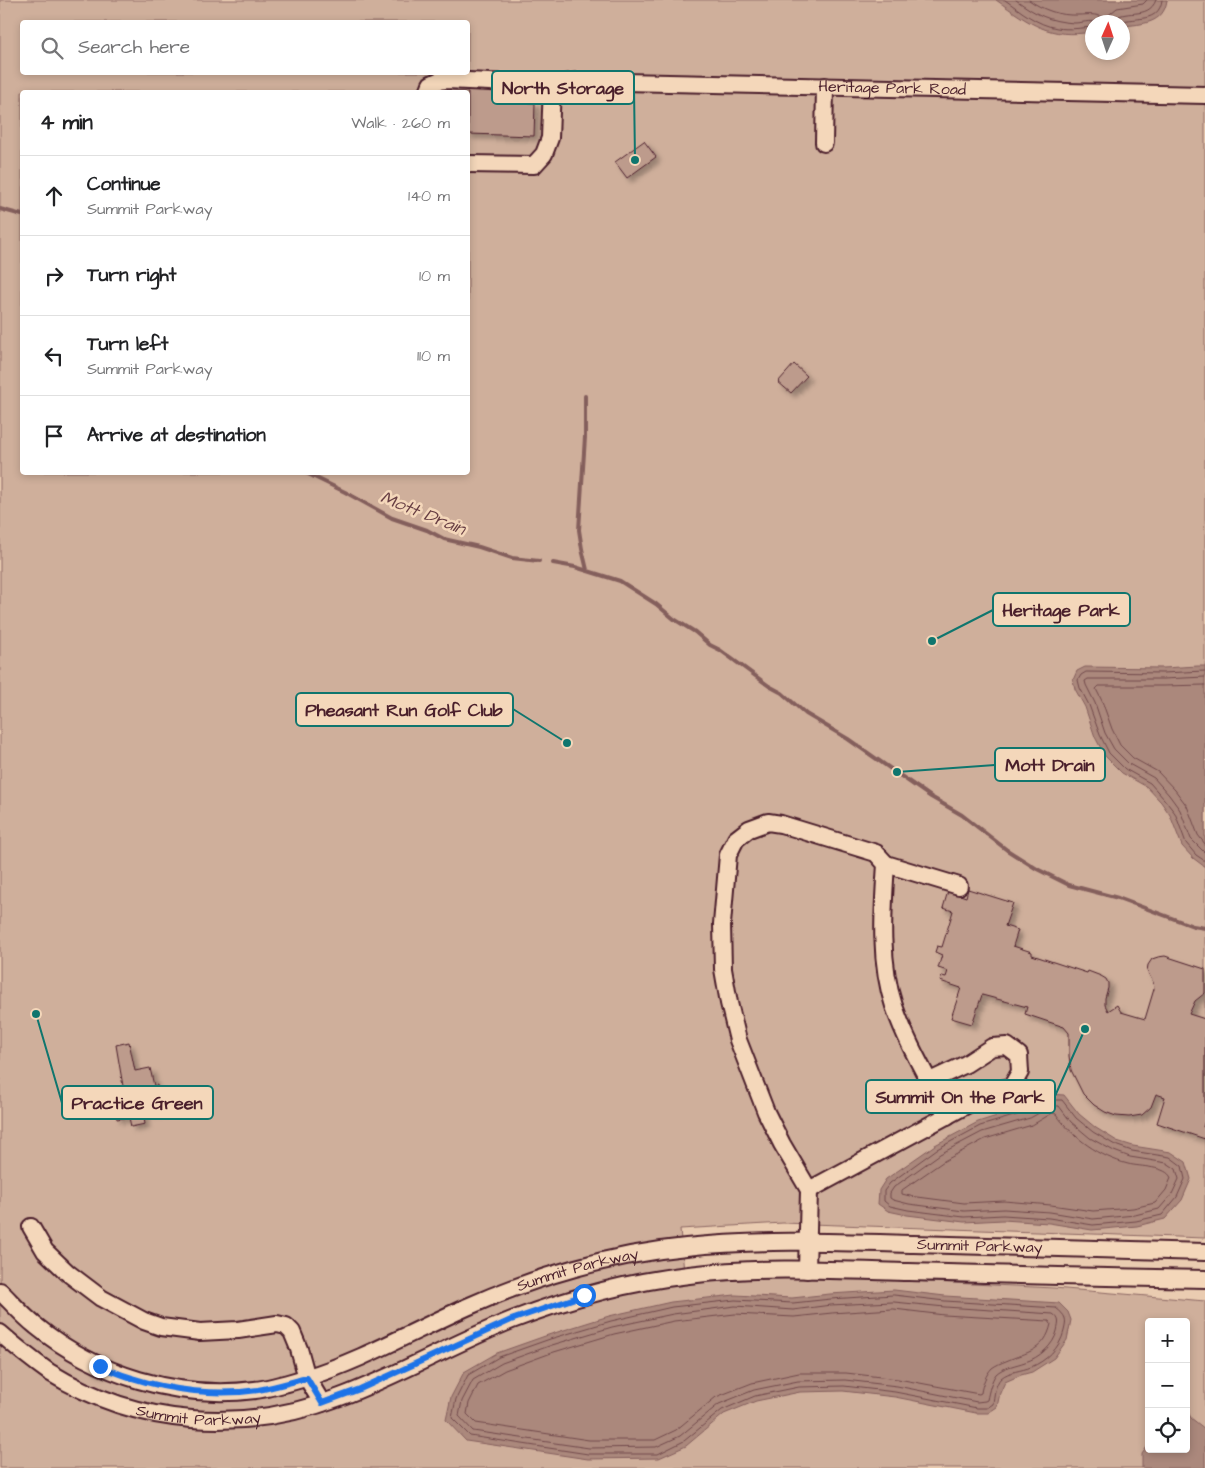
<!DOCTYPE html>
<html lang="en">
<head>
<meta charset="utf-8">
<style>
  body { margin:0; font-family:"Architects Daughter",sans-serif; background:#f2f2f2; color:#202124 }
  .controls { position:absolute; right:15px; bottom:15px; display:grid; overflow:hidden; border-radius:5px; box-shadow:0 2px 8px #0003 }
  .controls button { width:45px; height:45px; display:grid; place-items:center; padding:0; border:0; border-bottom:1px solid #e0e0e0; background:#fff; color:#202124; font:25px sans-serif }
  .compass { position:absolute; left:1085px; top:15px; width:45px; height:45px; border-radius:50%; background:#fff; box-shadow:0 2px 8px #0003; rotate:3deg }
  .stop { position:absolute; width:15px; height:15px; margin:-11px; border:4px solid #1a73e8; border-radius:50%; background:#fff }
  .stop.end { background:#1a73e8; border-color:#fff; box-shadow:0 1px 5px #0008 }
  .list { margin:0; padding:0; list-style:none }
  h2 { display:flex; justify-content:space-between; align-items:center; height:65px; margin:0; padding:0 20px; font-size:21px }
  h2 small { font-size:16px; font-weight:400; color:#757577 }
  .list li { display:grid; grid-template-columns:32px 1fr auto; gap:15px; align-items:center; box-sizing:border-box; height:80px; padding:0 20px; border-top:1px solid #e0e0e0 }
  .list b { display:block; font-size:19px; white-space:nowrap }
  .list p { margin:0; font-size:16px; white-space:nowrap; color:#757577 }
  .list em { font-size:16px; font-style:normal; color:#757577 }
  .icon { flex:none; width:28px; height:28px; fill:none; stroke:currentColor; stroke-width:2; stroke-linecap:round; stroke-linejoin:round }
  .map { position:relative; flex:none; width:1205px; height:1468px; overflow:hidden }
  .search { position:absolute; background:#fff; box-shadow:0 2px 8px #0003; left:20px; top:20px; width:450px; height:55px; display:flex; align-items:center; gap:12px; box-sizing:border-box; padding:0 18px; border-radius:5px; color:#757577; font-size:19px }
  .panel { position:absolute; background:#fff; box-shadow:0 2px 8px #0003; left:20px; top:90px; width:450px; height:385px; border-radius:5px }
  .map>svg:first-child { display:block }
</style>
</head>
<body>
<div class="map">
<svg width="1205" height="1468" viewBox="0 0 1205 1468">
  <defs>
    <filter id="shadow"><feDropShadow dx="4.5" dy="4.5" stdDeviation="2.5" flood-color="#0004"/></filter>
  </defs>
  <rect width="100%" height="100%" fill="#eaccb1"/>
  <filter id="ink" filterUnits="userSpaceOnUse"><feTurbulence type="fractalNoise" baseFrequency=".02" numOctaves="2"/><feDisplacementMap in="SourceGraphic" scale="10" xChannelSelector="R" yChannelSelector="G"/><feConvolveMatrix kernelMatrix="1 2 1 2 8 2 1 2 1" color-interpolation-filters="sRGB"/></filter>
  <g filter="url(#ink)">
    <path fill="#cfaf9b" stroke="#8c6763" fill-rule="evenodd" d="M 0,0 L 1205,0 L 1205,1238 L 783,1223 L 680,1229 L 685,1283 L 808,1276 L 1054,1288 L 1205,1301 L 1205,1468 L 0,1468 ZM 22,22 L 468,22 L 468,72 L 22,72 ZM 1092,22 L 1122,22 L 1122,52 L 1092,52 ZM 22,92 L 468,92 L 468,472 L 22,472 ZM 1149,1322 L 1186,1322 L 1186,1449 L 1149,1449 Z"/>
    <g fill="#ab887c" stroke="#845e5c">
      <path d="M 996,0 L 1167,0 C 1164,24 1142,24 1123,26 L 1122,22 L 1092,22 L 1092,32 C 1048,39 1031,24 996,0 Z"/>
      <polygon points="1198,666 1205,666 1205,867 1193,858 1182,846 1170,815 1161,802 1147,787 1122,773 1105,756 1095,737 1085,707 1075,689 1073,680 1077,671 1085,667 1163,668"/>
      <polygon points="1049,1094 1064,1095 1079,1114 1096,1128 1117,1141 1133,1146 1171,1152 1186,1162 1191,1179 1182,1200 1165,1219 1137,1226 1092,1230 1049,1223 1003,1220 964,1222 907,1215 888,1211 878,1204 879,1190 886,1179 935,1145 978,1122 1025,1107"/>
      <polygon points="894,1290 945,1296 1059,1303 1068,1312 1071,1320 1067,1340 1054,1358 1032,1372 1021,1375 1005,1382 1000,1393 997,1407 988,1413 976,1413 895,1397 843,1391 800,1392 756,1401 724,1414 686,1446 659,1458 588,1459 466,1441 446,1420 451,1397 464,1372 497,1353 548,1335 609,1316 671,1302 735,1295 792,1298 830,1294"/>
      <polygon points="1186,1408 1191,1418 1205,1429 1205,1468 1142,1468 1142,1454 1149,1444 1149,1449 1186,1449"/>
    </g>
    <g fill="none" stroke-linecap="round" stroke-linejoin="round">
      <g stroke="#71494b" stroke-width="1">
        <path d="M 1005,0 C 1021,11 1037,25 1057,28 C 1069,30 1081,28 1092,27"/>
        <path d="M 1016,0 C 1037,15 1048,21 1074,23 C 1082,23 1089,20 1097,22"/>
        <path d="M 1029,0 C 1043,10 1060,16 1078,15 C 1088,15 1094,13 1105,18 L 1117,8 L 1143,4 L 1147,0"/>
        <path d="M 1112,22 C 1122,6 1148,22 1156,0"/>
        <path d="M 1120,22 C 1135,16 1159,24 1162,0"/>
        <polyline points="1205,671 1163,673 1086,672 1081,675 1078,680 1080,688 1089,705 1100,735 1109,753 1125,769 1150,783 1164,799 1175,813 1186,843 1196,855 1205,861"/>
        <polyline points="1205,677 1163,679 1088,679 1085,681 1086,685 1095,703 1105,733 1114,749 1129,764 1154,778 1169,795 1180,810 1191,839 1205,853"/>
        <polyline points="1205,685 1163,686 1099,686 1096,689 1102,701 1112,729 1120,745 1133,758 1158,772 1175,790 1187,806 1198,835 1205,844"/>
        <polygon points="1050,1100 1062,1100 1076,1118 1093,1132 1115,1145 1132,1151 1170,1157 1182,1166 1185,1179 1177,1197 1162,1215 1136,1221 1093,1225 1049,1218 1003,1215 964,1217 908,1210 890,1206 884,1201 884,1191 890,1183 937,1149 980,1126 1027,1112"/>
        <polygon points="1052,1106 1059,1106 1071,1122 1090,1138 1114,1151 1130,1157 1167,1163 1176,1169 1179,1179 1172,1194 1159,1209 1135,1215 1093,1219 1050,1212 1004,1209 964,1211 909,1204 893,1200 890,1198 890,1193 894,1187 940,1154 982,1132 1030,1118"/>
        <path d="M 1053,1113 L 1056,1114 C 1073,1138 1100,1157 1128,1164 C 1140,1167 1167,1166 1171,1178 L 1166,1190 L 1155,1203 L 1133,1208 L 1093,1211 L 1051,1205 L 1004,1201 L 964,1203 L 910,1196 L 902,1194 L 902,1190 L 944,1161 L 985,1139 L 1032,1125 Z"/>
        <path d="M 894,1295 L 945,1301 L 1056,1308 C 1066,1316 1067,1319 1064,1331 C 1060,1348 1046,1361 1031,1367 C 1022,1371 1009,1371 1001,1378 C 995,1384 994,1396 993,1404 L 987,1408 L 977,1408 L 895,1392 L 844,1386 L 799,1387 L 755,1396 L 722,1410 L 684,1441 L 658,1454 L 588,1454 L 470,1436 L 452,1418 L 456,1399 L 468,1375 L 499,1357 L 550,1339 L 611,1321 L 672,1307 L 735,1300 L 793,1303 L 831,1299 Z"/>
        <path d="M 894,1302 L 945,1307 L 1053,1314 C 1060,1319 1059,1322 1057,1331 C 1054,1345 1039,1358 1025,1362 C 1017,1365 1003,1367 996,1374 C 991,1381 989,1391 987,1400 L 985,1401 L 977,1402 L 897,1386 L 845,1380 L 798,1381 L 754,1390 L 719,1404 L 680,1436 L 656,1447 L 589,1448 L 473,1431 L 459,1416 L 462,1401 L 473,1380 L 502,1363 L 552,1345 L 612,1327 L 673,1314 L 735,1306 L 793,1310 L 831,1305 Z"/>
        <path d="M 894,1309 L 944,1315 L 1049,1321 L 1051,1324 C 1045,1351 1027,1352 1006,1361 C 1001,1363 996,1365 992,1368 C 986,1374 982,1385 981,1393 L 979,1394 L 898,1379 L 846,1373 L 799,1373 L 752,1383 L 716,1397 L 676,1430 L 655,1440 L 589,1440 L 476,1423 L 467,1414 L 469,1403 L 478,1385 L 505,1370 L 554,1352 L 614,1334 L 674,1321 L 735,1314 L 794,1317 L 832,1313 Z"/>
      </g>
      <g stroke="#845e5c" stroke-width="4">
        <polyline points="0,209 22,215"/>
        <polyline points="585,396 585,437 579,530 582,549 587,570"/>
        <polyline points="304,472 345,492 392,518 427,530 444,539 479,547 512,558 539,561"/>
        <polyline points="553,563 575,567 620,581 656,604 674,619 695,632 710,645 720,650 769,686 782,693 806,714 848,739 931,797 962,815 1007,850 1037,869 1069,885 1118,898 1193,926 1205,928"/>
      </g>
    </g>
    <g fill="#bd9b8c" stroke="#4a1f2b" filter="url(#shadow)">
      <polygon points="446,87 516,90 515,102 535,103 534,136 468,134 468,92 446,92"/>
      <polygon points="644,141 656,157 627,178 615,162"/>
      <polygon points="794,364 807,376 791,393 778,382"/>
      <polygon points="968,889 1013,903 1005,926 1018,930 1013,946 1032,952 1032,955 1087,973 1088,971 1101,976 1106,979 1108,983 1108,988 1105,998 1105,1005 1108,1011 1117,1005 1121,1012 1145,1019 1154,989 1153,982 1147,971 1148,965 1152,959 1158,957 1165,956 1205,969 1205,993 1195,1001 1189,1014 1205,1019 1205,1120 1203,1127 1205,1127 1205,1139 1157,1123 1165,1097 1156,1094 1151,1107 1142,1115 1129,1117 1116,1116 1105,1112 1094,1105 1083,1094 1071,1070 1069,1056 1069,1033 1064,1027 1025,1014 1027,1007 982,995 972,1024 951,1018 961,988 940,981 942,976 946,977 948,971 938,968 942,955 935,952 937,946 942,947 953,911 943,908 948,891 966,897"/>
      <polygon points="129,1042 135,1071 150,1068 154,1086 157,1085 162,1111 143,1114 145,1124 131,1127 129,1117 117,1119 112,1094 124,1092 116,1045"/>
    </g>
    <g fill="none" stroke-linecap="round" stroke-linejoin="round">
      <g stroke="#4a1f2b" stroke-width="20">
        <g id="minor">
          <path id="s1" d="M 428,92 L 431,84 L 438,81 L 447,80 L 552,85 L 579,81 L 1205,95"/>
          <polyline points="824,143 825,86"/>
          <polyline points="468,164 534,165 544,154 550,138 552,85"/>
          <polyline points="886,864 959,886"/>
          <polyline points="809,1190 991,1092 1012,1086 1020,1072 1019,1055 1007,1046 992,1047 966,1064 930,1081"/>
          <polyline points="31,1227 45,1251 68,1273 101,1298 144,1321 161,1327 200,1332 238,1330 277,1324 286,1326 292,1332 299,1349 307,1378 322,1403"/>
          <path d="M 807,1270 L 809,1190 L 782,1144 L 766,1112 L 738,1040 L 729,1003 L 723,969 L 722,924 L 728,855 L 736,839 L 749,829 L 768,822 L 781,824 L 876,853 L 886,864 C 883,910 879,961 894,1006 C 907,1044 929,1080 947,1116"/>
          <path id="s2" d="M 0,1291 C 12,1303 23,1316 36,1326 C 96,1375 178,1400 255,1390 C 272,1388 288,1383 305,1378 C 361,1361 413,1331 467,1307 C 534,1277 612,1254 686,1247 C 762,1239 838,1242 914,1244 C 1011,1247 1108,1249 1205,1252"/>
          <path id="s3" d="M 0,1333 C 16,1347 32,1360 49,1372 C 138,1427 243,1434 340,1397 C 399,1375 454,1343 512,1320 C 569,1298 628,1282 689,1275 C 761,1266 836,1270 909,1272 C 1008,1275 1106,1277 1205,1279"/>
        </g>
      </g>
      <use href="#minor" stroke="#f4d7ba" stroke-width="16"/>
    </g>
  </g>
  <g fill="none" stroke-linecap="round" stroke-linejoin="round" filter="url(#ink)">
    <path stroke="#1a73e8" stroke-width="6" d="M 100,1366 C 110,1370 121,1375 132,1378 C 172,1391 217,1396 258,1390 C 275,1387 291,1382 307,1378 L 322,1403 L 360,1389 L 511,1320 L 584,1295"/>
  </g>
  <g text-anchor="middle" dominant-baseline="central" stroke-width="5" stroke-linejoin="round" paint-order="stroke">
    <g font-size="16" fill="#4a1f2b" stroke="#f4d7ba">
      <text stroke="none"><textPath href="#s1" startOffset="471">Heritage Park Road</textPath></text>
      <text stroke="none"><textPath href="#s2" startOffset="1035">Summit Parkway</textPath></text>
      <text stroke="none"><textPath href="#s2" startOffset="630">Summit Parkway</textPath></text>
      <text stroke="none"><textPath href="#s3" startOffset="221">Summit Parkway</textPath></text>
    </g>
    <g font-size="18" font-style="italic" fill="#673e43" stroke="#f4d7ba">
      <text transform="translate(423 513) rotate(22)">Mott Drain</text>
    </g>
  </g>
  <path fill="none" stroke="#0f766e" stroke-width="2" d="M635 160L634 88M932 641L993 610M567 743L513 709M897 772L995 765M1085 1029L1055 1096M36 1014L62 1103"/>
  <g fill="#0f766e" stroke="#f4d7ba" stroke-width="2">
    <circle cx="635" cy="160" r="5"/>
    <circle cx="932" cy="641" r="5"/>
    <circle cx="567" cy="743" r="5"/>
    <circle cx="897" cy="772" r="5"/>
    <circle cx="1085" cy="1029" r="5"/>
    <circle cx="36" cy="1014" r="5"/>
  </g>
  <g fill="#f4d7ba" stroke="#0f766e" stroke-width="2">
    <rect x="492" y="71" width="142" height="33" rx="5"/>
    <rect x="993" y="593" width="137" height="33" rx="5"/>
    <rect x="296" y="693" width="217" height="33" rx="5"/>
    <rect x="995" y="748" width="110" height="33" rx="5"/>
    <rect x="866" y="1080" width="189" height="33" rx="5"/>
    <rect x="62" y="1086" width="151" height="33" rx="5"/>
  </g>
  <g font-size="18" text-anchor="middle" font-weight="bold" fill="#4a1f2b">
    <text x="563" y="94">North Storage</text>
    <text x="1061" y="616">Heritage Park</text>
    <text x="404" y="716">Pheasant Run Golf Club</text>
    <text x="1050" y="771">Mott Drain</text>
    <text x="960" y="1103">Summit On the Park</text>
    <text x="137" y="1109">Practice Green</text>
  </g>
</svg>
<div class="controls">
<button>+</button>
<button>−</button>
<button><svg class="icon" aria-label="locate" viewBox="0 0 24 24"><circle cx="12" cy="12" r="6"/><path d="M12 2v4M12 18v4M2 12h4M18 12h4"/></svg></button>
</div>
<svg class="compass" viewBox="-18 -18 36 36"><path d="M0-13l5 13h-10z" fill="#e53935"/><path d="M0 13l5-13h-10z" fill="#757577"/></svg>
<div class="stop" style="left:584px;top:1295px"></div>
<div class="stop end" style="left:100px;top:1366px"></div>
<div class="search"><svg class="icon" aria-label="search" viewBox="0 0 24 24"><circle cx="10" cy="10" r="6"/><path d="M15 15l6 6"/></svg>Search here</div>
<section class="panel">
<h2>4 min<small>Walk · 260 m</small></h2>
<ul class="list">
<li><svg class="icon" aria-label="ahead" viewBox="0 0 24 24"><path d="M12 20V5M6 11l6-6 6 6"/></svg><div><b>Continue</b><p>Summit Parkway</p></div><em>140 m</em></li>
<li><svg class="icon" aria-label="right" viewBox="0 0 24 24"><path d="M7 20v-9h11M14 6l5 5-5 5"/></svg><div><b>Turn right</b></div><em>10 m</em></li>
<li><svg class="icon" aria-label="left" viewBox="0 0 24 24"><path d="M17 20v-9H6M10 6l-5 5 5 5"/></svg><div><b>Turn left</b><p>Summit Parkway</p></div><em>110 m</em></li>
<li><svg class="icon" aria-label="arrive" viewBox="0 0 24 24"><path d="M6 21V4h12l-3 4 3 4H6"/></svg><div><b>Arrive at destination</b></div></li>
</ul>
</section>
</div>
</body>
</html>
